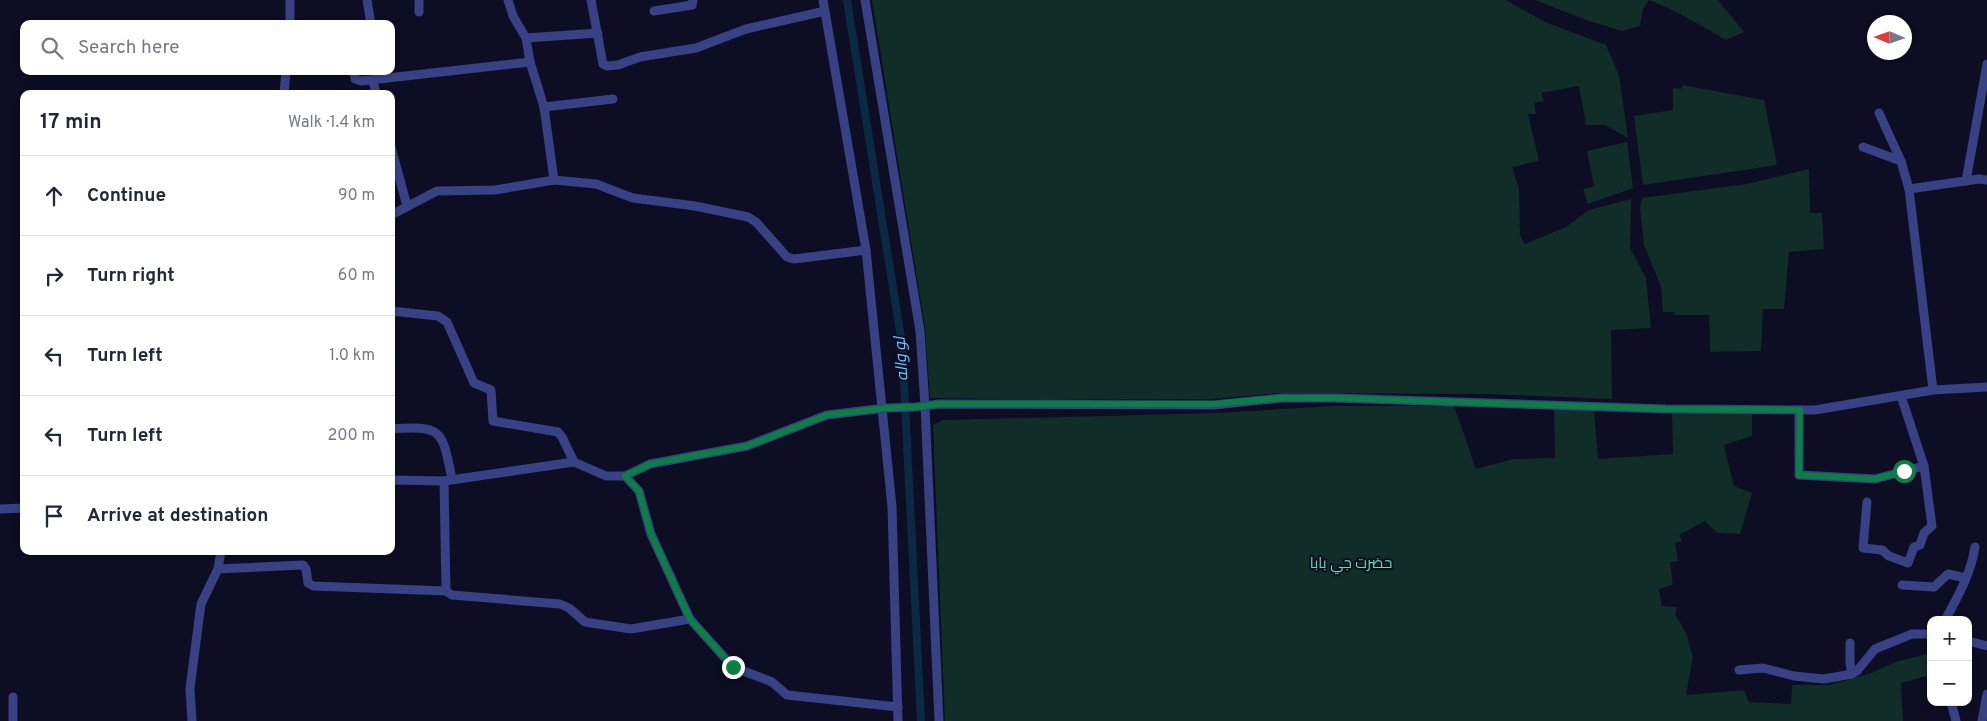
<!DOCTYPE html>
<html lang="en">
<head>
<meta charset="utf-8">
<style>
  body { margin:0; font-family:Overpass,Cairo,sans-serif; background:#f2f2f3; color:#1f2937 }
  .controls { position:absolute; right:15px; bottom:15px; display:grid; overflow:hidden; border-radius:10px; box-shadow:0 1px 4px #0004 }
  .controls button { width:45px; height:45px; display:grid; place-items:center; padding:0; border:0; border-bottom:1px solid #e0e1e3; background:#fff; color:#1f2937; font:25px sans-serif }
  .compass { position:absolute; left:1867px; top:15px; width:45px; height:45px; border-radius:50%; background:#fff; box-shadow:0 1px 4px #0004; rotate:272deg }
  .stop { position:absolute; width:15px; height:15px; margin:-11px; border:4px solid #0b8043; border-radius:50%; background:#fff }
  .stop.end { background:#0b8043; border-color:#fff; box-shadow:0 1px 5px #0008 }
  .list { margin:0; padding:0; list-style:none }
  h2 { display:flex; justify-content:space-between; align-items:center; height:65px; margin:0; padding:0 20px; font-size:21px }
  h2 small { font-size:16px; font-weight:400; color:#747a83 }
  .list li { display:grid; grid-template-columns:32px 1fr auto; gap:15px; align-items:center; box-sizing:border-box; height:80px; padding:0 20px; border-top:1px solid #e0e1e3 }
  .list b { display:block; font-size:19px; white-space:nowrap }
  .list em { font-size:16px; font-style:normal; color:#747a83 }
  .icon { flex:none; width:28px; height:28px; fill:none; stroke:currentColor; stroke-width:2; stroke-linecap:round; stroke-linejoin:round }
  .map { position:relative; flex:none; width:1987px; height:721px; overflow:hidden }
  .search { position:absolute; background:#fff; box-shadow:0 1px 4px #0004; left:20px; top:20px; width:375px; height:55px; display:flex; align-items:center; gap:12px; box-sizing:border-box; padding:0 18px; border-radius:10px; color:#747a83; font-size:19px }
  .panel { position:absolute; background:#fff; box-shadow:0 1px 4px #0004; left:20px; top:90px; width:375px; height:465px; border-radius:10px }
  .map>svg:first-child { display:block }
</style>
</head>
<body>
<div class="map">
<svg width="1987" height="721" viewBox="0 0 1987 721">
  <rect width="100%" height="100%" fill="#0d0d23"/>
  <g fill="#102d27">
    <polygon points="872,0 1506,0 1545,22 1606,45 1619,75 1628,138 1605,125 1586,125 1579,86 1541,93 1544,101 1534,103 1536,114 1528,114 1539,161 1512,167 1519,189 1520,235 1525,244 1566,227 1589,210 1631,199 1630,248 1646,278 1651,328 1611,330 1612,399 1486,394 1279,393 1212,399 1044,400 930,398 925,328"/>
    <path d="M 1535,0 L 1718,0 L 1744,32 L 1726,40 C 1701,26 1676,10 1649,0 L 1643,9 L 1640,26 L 1622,31 L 1586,20 Z"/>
    <polygon points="1682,85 1764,100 1777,165 1643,185 1634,116 1673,110 1673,88 1681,89"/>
    <polygon points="1627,142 1633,188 1588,204 1583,189 1594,186 1587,151"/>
    <polygon points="1809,169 1810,213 1822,213 1824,249 1789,252 1784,309 1763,309 1761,351 1710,352 1709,315 1675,315 1675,312 1663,312 1661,287 1644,245 1640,208 1642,198 1747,184"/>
    <polygon points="1334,406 1454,406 1476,469 1513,459 1555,458 1554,408 1594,408 1598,459 1673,454 1672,410 1752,411 1752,436 1724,445 1734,486 1752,493 1740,534 1717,533 1705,521 1679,535 1682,541 1675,543 1678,561 1670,562 1673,585 1659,589 1662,606 1677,607 1675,614 1686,633 1693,657 1686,695 1744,690 1749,702 1791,704 1792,685 1829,685 1869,674 1898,661 1927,654 1930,675 1901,683 1903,721 945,721 933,425 943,420 1216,413"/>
  </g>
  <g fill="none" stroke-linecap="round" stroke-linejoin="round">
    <polyline stroke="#0a2945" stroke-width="8" points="847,0 902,344 921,721"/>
    <g stroke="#374183" stroke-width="9">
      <polyline points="367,0 371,24"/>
      <polyline points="419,0 419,12"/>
      <polyline points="508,0 513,16 526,38 530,62 544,107 613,99"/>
      <polyline points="591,0 603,64 607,66 618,65 640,57 696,48 746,29 825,11"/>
      <polyline points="823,0 866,250 892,507 898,721"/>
      <polyline points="865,0 920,331 925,406 939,721"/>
      <polyline points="654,11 692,5 693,0"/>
      <polyline points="290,24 290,0"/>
      <polyline points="526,38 598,33"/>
      <polyline points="354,71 355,79 361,81 530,62"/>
      <polyline points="373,80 376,94"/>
      <polyline points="284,94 286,71"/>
      <polyline points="544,107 554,180"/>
      <polyline points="1879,113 1901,161 1909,189 1933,390"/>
      <polyline points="391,147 407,206"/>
      <polyline points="1863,147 1901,161"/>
      <polyline points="1966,181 1987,64"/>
      <polyline points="1909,189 1979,179 1987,180"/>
      <polyline points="391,215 437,191 495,190 554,180 596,184 633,198 695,206 748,217 756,222 787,257 794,259 866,250"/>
      <polyline points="391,311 438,316 447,322 474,383 491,390 493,421 558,432 562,437 574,462"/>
      <polyline points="1799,410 1799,475 1875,479 1924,466"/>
      <path d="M 391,429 C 444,425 442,431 452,479"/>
      <polyline points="625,476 639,491 651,534 690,619 733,667 772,682 787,695 898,707"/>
      <polyline points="391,480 444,481 574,462 606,476 625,476 650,464 747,446 827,415 886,408 916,407 939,404 1214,405 1282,398 1336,398 1666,409 1815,410 1933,390 1987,387"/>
      <polyline points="444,481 446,591"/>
      <polyline points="1867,502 1863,548 1882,550 1889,556 1908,563 1914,547 1920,545 1924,533 1932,526 1924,466 1901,396"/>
      <polyline points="0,509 24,508"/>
      <polyline points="218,569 303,565 306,569 308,583 313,586 446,591 452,595 560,604 569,608 585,622 631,629 690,619"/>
      <polyline points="1902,585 1934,587 1948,574 1966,578"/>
      <path d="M 1945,620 C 1958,597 1971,573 1975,547"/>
      <polyline points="1968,641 1987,646"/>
      <polyline points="1850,643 1850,663 1852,674"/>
      <polyline points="1739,670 1763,668 1794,676 1824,679 1852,674 1857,671 1875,649 1912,634 1931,634"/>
      <polyline points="1951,702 1956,721"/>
      <polyline points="13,721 13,697"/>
      <polyline points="192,721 190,688 201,604 218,569 221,551"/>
      <polyline points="1982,721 1987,694"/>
    </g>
  </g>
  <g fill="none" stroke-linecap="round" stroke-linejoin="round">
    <polyline stroke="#0b8043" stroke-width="6" points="733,667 690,619 651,534 639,491 625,476 650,464 747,446 827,415 886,408 916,407 939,404 1214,404 1282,398 1336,398 1666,409 1800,410 1799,475 1875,479 1904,471"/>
  </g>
  <g text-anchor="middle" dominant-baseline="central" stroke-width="4" stroke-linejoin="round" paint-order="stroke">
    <g font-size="15" fill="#58e3a8" stroke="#0d0d23">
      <text x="1351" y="564">حضرت جي بابا</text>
    </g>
    <g font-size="16" font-style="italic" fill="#5dcfff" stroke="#0d0d23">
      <text transform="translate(902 359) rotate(-94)">لو واله</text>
    </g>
  </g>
</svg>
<div class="controls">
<button>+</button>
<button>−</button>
</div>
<svg class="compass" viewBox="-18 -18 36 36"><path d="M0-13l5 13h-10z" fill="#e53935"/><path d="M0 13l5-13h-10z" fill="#747a83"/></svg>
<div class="stop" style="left:1904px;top:471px"></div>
<div class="stop end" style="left:733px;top:667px"></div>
<div class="search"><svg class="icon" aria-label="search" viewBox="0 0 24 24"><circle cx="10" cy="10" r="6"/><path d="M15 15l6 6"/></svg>Search here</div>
<section class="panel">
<h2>17 min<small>Walk · 1.4 km</small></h2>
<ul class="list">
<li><svg class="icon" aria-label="ahead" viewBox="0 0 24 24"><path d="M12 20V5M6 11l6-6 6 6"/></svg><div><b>Continue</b></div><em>90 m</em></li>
<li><svg class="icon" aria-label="right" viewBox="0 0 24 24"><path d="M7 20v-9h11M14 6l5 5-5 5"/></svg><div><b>Turn right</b></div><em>60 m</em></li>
<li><svg class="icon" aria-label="left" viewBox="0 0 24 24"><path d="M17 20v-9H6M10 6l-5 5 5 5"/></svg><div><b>Turn left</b></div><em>1.0 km</em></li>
<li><svg class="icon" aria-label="left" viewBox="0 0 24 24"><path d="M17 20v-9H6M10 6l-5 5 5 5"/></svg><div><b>Turn left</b></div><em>200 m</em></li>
<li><svg class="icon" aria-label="arrive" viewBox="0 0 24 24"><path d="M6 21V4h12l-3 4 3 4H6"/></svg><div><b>Arrive at destination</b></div></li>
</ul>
</section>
</div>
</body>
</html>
